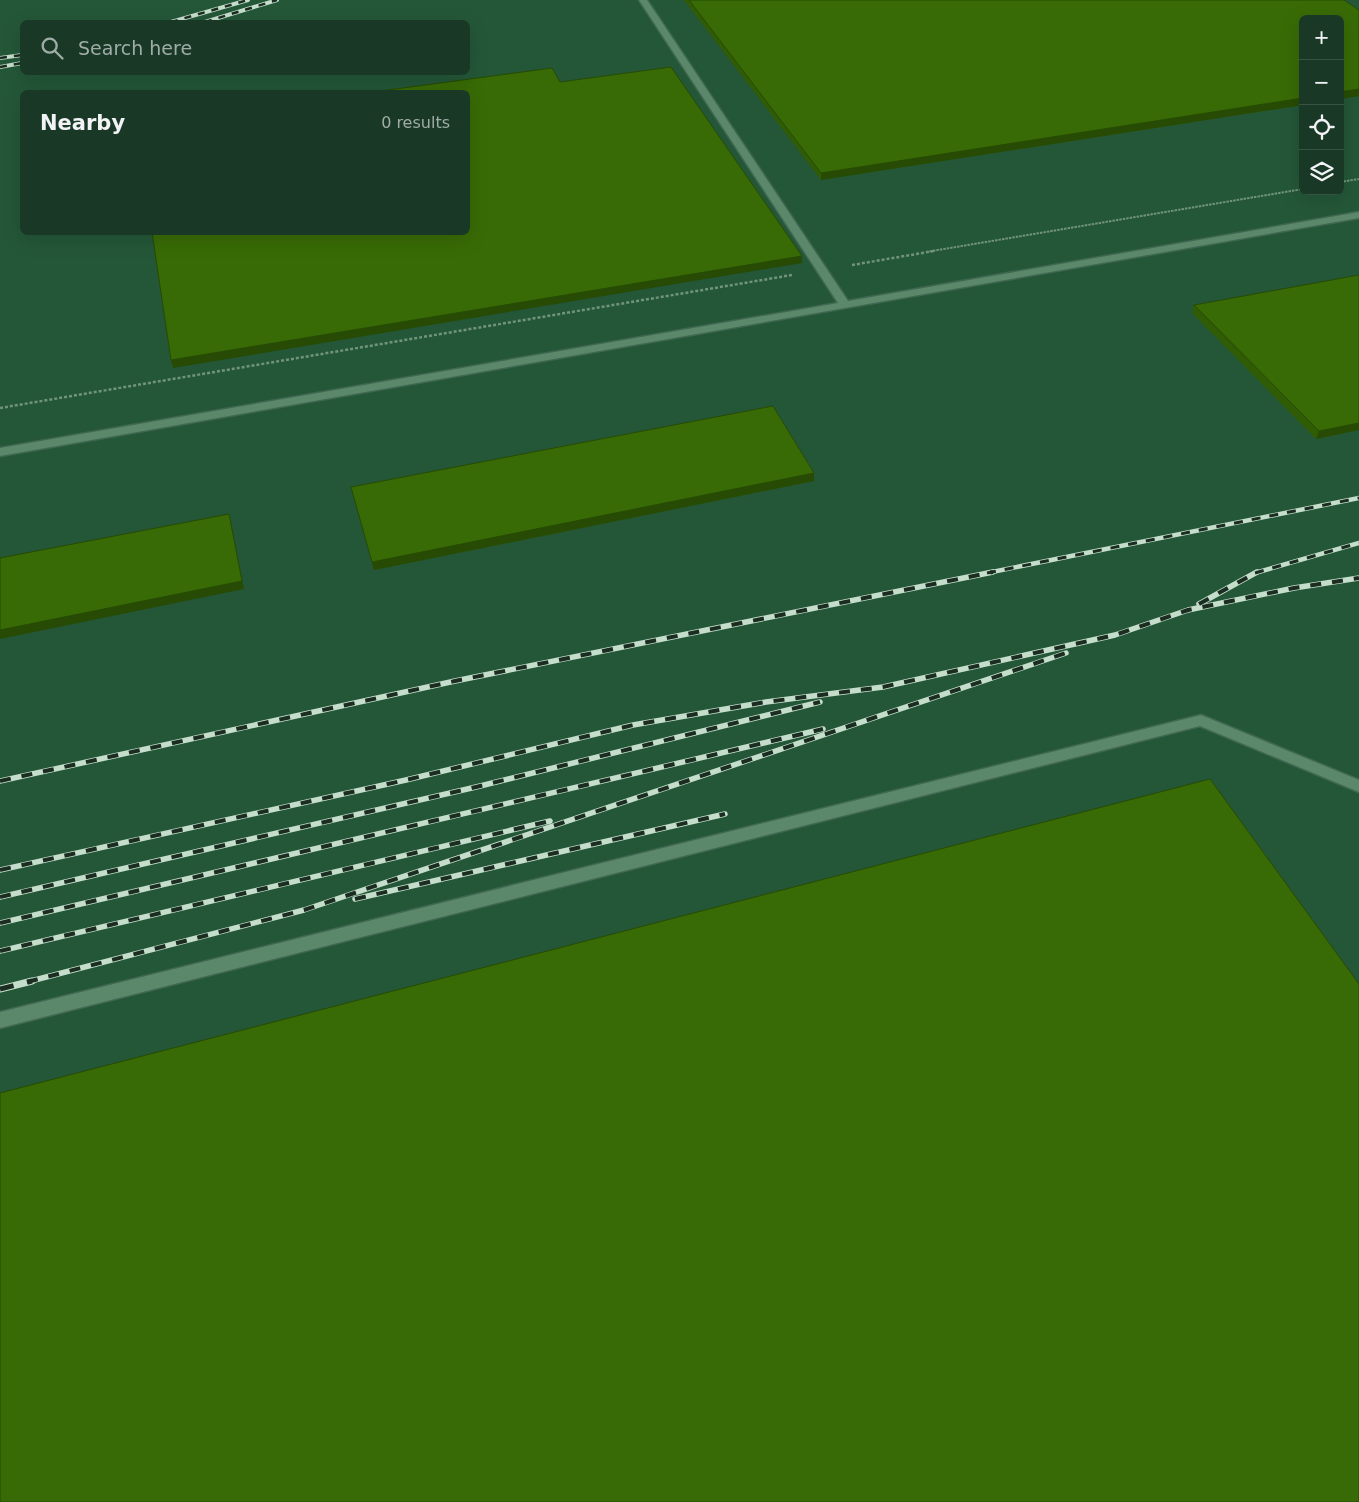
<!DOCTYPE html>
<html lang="en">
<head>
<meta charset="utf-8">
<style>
  body { margin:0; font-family:"DejaVu Sans",sans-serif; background:#264432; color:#f1f3f6 }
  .controls { position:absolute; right:15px; top:15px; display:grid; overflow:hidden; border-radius:8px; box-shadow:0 5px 20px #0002 }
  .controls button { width:45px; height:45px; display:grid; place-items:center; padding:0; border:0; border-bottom:1px solid #375343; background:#193926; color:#f1f3f6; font:25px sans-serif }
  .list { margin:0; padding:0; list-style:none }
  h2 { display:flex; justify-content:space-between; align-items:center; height:65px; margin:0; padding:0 20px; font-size:21px }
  h2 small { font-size:16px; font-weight:400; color:#9faca7 }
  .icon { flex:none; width:28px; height:28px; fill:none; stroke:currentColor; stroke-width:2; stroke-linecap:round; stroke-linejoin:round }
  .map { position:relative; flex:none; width:1359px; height:1502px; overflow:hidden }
  .search { position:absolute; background:#193926; box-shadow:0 5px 20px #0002; left:20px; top:20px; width:450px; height:55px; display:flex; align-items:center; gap:12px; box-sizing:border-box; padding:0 18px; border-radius:8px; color:#9faca7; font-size:19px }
  .panel { position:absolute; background:#193926; box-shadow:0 5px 20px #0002; left:20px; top:90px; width:450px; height:145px; border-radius:8px }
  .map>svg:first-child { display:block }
</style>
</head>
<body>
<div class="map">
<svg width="1359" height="1502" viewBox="0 0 1359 1502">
  <rect width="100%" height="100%" fill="#214c32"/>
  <path fill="#245738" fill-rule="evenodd" d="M 0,0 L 1359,0 L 1359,1502 L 0,1502 ZM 1303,19 L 1340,19 L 1340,191 L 1303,191 ZM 22,22 L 468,22 L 468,72 L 22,72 ZM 22,92 L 468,92 L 468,232 L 22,232 Z"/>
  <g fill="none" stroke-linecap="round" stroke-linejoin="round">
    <g stroke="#3f6751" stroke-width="3">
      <g id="minor">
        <polygon points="639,0 647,0 848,301 1359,212 1359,218 0,456 0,448 838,303"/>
        <polygon points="1201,715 1359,780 1359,792 1200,726 0,1028 0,1012"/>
      </g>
    </g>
    <g stroke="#71937d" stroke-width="2" stroke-dasharray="2.5 1" stroke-linecap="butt">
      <polyline points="1340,182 1359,179"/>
      <polyline points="926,252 1303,189"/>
    </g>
    <g stroke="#71937d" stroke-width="2.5" stroke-dasharray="3 2" stroke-linecap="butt">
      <polyline points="852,265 934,251"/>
      <polyline points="0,408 792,275"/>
    </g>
    <use href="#minor" fill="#5b876a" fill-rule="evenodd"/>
    <g stroke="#c5decc" stroke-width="4">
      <g id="rail-far3">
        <polyline points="171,22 248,0"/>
        <polyline points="205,22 277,0"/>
        <polyline points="0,58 22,55"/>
        <polyline points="0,67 22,63"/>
      </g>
    </g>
    <g stroke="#c5decc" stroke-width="4.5">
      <g id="rail-far2">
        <polyline points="987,573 1359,498"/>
        <polyline points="1255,573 1359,543"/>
      </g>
    </g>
    <g stroke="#c5decc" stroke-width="5.5">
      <g id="rail-far1">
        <polyline points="1199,604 1257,572"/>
        <polyline points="0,781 455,681 993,572"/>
        <polyline points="0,870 406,780 633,725 766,702 883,687 1115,635 1188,610 1294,588 1359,578"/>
        <polyline points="0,897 476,787 820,702"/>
        <polyline points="355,899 725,814"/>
        <polyline points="0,923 823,729"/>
        <polyline points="0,951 550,821"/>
        <polyline points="27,982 304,910 1066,653"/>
      </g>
    </g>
    <g stroke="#c5decc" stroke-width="7">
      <polyline id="rail" points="0,989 32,981"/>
    </g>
    <use href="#rail-far3" stroke="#1b2d21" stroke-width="2.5" stroke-dasharray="7" stroke-linecap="butt"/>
    <use href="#rail-far2" stroke="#1b2d21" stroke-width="3" stroke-dasharray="9" stroke-linecap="butt"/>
    <use href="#rail-far1" stroke="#1b2d21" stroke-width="4" stroke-dasharray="11" stroke-linecap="butt"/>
    <use href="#rail" stroke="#1b2d21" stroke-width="5" stroke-dasharray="14" stroke-linecap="butt"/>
  </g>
  <g fill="#305c05">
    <polygon points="684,0 1344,0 1359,96 1340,99 1340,19 1303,19 1303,105 821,180"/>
    <polygon points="1194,305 1359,430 1316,439 1192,313"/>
    <polygon points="814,473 814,481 374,570 351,487"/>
  </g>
  <g fill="#274b04">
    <polygon points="1359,89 1359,96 1340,99 1340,92"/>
    <polygon points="1303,98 1303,105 821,180 821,173"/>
    <polygon points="802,256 802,263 173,368 171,360"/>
    <polygon points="1359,423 1359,430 1316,439 1319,431"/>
    <polygon points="814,473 814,481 374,570 372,562"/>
    <polygon points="229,514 231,522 244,589 0,639 0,630"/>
  </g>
  <g fill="#386b06" stroke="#274b04">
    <polygon points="689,0 1344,0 1359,10 1359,89 1340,92 1340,19 1303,19 1303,98 821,173"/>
    <polygon points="671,67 802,256 171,360 152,232 468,232 468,92 373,92 552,68 560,82"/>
    <polygon points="1359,275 1359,423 1319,431 1194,305"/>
    <polygon points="773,406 814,473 372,562 351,487"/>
    <polygon points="229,514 242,581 0,630 0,558"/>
    <polygon points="1210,779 1359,984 1359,1502 0,1502 0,1093"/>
  </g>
</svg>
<div class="controls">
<button>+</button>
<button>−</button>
<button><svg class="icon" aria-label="locate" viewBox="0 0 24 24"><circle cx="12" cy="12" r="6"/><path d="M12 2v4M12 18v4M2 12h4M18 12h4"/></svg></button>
<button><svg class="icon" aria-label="layers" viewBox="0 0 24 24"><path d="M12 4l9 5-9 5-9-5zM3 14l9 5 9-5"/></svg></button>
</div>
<div class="search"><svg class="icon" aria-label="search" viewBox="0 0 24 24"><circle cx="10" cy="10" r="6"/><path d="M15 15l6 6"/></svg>Search here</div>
<section class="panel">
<h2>Nearby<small>0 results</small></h2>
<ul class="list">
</ul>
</section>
</div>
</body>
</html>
